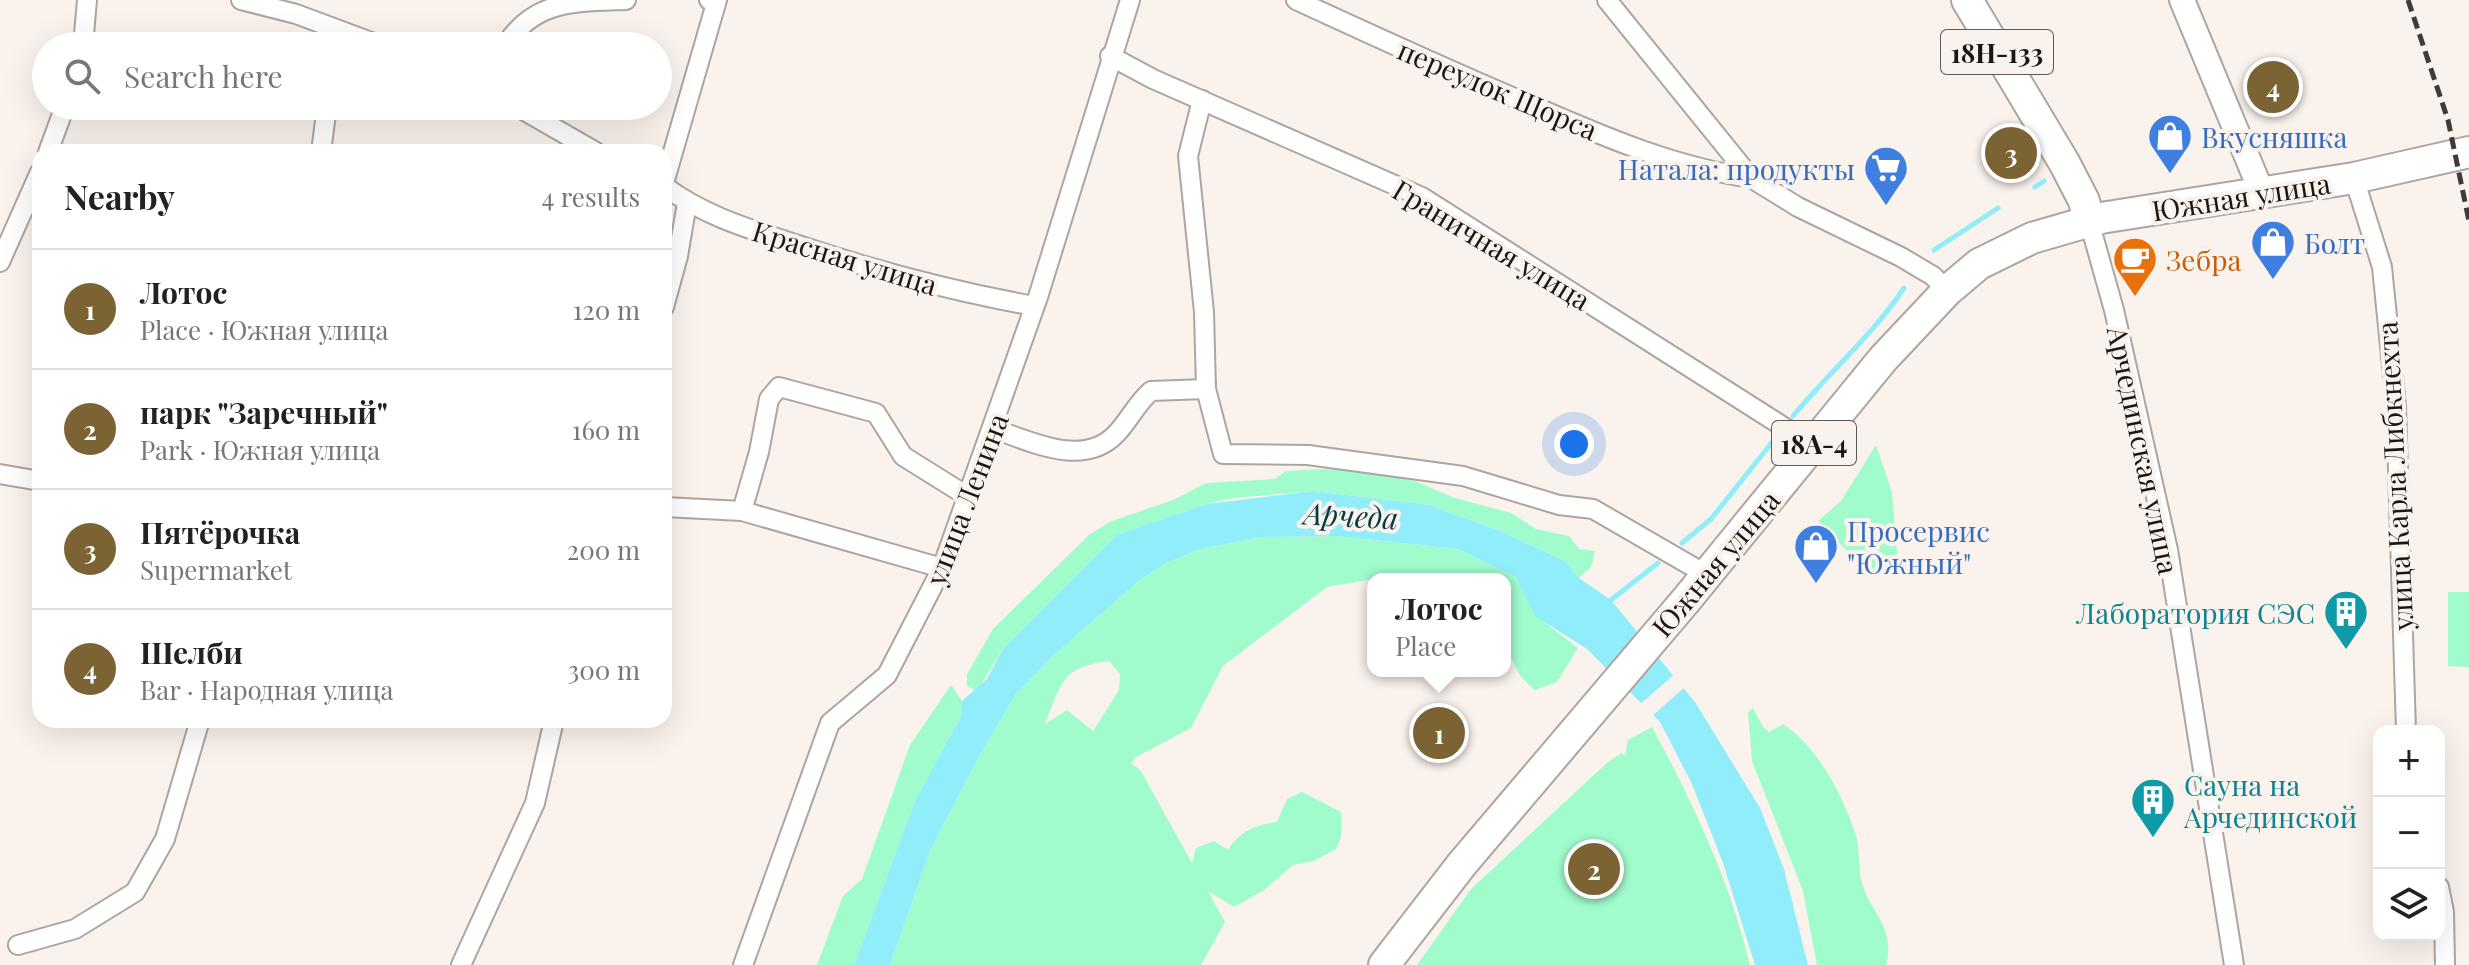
<!DOCTYPE html>
<html lang="en">
<head>
<meta charset="utf-8">
<style>
  body { margin:0; font-family:"Playfair Display",serif; background:#f6f6f6; color:#222 }
  .controls { position:absolute; right:24px; bottom:24px; display:grid; overflow:hidden; border-radius:16px; box-shadow:0 8px 32px #0002 }
  .controls button { width:72px; height:72px; display:grid; place-items:center; padding:0; border:0; border-bottom:2px solid #e0e0e0; background:#fff; color:#222; font:40px sans-serif }
  .you { position:absolute; left:1574px; top:444px; width:28px; height:28px; margin:-20px; border:6px solid #fff; border-radius:50%; background:#1a73e8; box-shadow:0 0 0 12px #1a73e833 }
  .badge { display:grid; place-items:center; width:52px; height:52px; border-radius:50%; background:#7b6334; color:#fff; font-size:26px; font-weight:700 }
  .pin { position:absolute; translate:-50% -50%; border:4px solid #fff; box-shadow:0 2px 8px #0006 }
  .popup { position:absolute; left:1367px; top:573px; width:144px; height:104px; box-sizing:border-box; display:grid; place-content:center; border-radius:16px; background:#fff; filter:drop-shadow(0 2px 6px #0005); font-size:26px; white-space:nowrap; color:#767676 }
  .popup b { font-size:30px; color:#222 }
  .popup::after { content:''; position:absolute; left:50%; top:100%; margin-left:-16px; border:16px solid transparent; border-top-color:#fff }
  .list { margin:0; padding:0; list-style:none }
  h2 { display:flex; justify-content:space-between; align-items:center; height:104px; margin:0; padding:0 32px; font-size:34px }
  h2 small { font-size:26px; font-weight:400; color:#767676 }
  .list li { display:grid; grid-template-columns:52px 1fr auto; gap:24px; align-items:center; box-sizing:border-box; height:120px; padding:0 32px; border-top:2px solid #e0e0e0 }
  .list b { display:block; font-size:30px; white-space:nowrap }
  .list p { margin:0; font-size:26px; white-space:nowrap; color:#767676 }
  .list em { font-size:26px; font-style:normal; color:#767676 }
  .icon { flex:none; width:44px; height:44px; fill:none; stroke:currentColor; stroke-width:2; stroke-linecap:round; stroke-linejoin:round }
  .map { position:relative; flex:none; width:2469px; height:965px; overflow:hidden }
  .search { position:absolute; background:#fff; box-shadow:0 8px 32px #0002; left:32px; top:32px; width:640px; height:88px; display:flex; align-items:center; gap:20px; box-sizing:border-box; padding:0 28px; border-radius:44px; color:#767676; font-size:30px }
  .panel { position:absolute; background:#fff; box-shadow:0 8px 32px #0002; left:32px; top:144px; width:640px; height:584px; border-radius:24px }
  .map>svg:first-child { display:block }
</style>
</head>
<body>
<div class="map">
<svg width="2469" height="965" viewBox="0 0 2469 965">
  <rect width="100%" height="100%" fill="#faf2ec"/>
  <g fill="#a1fccd" fill-rule="evenodd">
    <polygon points="1876,445 1892,492 1897,553 1887,572 1869,573 1818,521 1841,501"/>
    <polygon points="1322,469 1373,472 1417,482 1455,498 1511,513 1536,529 1569,536 1579,549 1595,551 1591,567 1579,578 1565,561 1498,530 1429,505 1314,491 1233,498 1207,504 1116,536 1003,649 977,691 967,686 967,674 993,629 1090,534 1112,521 1173,500 1206,483 1275,479 1286,471"/>
    <path d="M 1337,536 L 1458,549 L 1516,577 L 1535,615 L 1578,648 L 1557,682 L 1535,690 C 1500,663 1505,620 1505,579 L 1373,579 L 1327,587 L 1223,666 L 1191,728 L 1136,757 L 1131,763 L 1141,771 L 1192,863 L 1196,848 L 1214,841 L 1228,850 C 1240,831 1255,825 1277,822 L 1287,799 L 1302,792 L 1341,812 L 1341,837 L 1336,849 L 1314,861 L 1293,865 L 1264,890 L 1234,907 L 1208,891 L 1225,922 L 1201,965 L 890,965 L 930,851 L 975,764 L 1015,695 L 1054,655 L 1141,579 L 1167,563 L 1200,549 L 1262,537 ZM 1109,661 L 1120,674 L 1119,690 L 1093,731 L 1067,710 L 1045,724 C 1062,683 1061,667 1109,661 Z"/>
    <polygon points="2448,592 2469,592 2469,667 2448,666"/>
    <polygon points="951,685 962,701 962,714 915,801 854,965 817,965 843,896 862,879 910,745"/>
    <path d="M 1753,708 L 1763,727 L 1769,732 L 1783,724 C 1818,747 1844,797 1856,836 C 1860,850 1858,865 1861,879 C 1869,914 1896,924 1886,965 L 1817,965 L 1803,891 L 1752,761 L 1748,712 Z"/>
    <path d="M 1652,727 C 1693,803 1730,881 1750,965 L 1417,965 L 1471,889 L 1608,762 L 1622,753 L 1625,756 L 1628,740 Z"/>
  </g>
  <polygon fill="#92edfa" points="1314,491 1429,505 1498,530 1565,561 1579,578 1611,600 1695,702 1760,808 1784,869 1808,965 1755,965 1723,863 1692,784 1660,722 1587,649 1535,616 1516,577 1458,549 1337,536 1262,537 1200,549 1167,563 1141,579 1054,655 1015,695 975,764 930,851 890,965 854,965 915,801 962,714 962,701 987,679 1003,649 1117,535 1207,504"/>
  <polygon fill="#faf2ec" points="1677,672 1687,685 1650,718 1638,706"/>
  <g fill="none" stroke-linecap="round" stroke-linejoin="round">
    <g stroke="#92edfa" stroke-width="5">
      <polyline points="2035,187 2044,181"/>
      <polyline points="1934,250 1998,208"/>
      <path d="M 1793,416 C 1829,372 1873,335 1904,288"/>
      <polyline points="1682,543 1711,519 1777,436"/>
      <polyline points="1611,600 1658,563"/>
    </g>
    <g stroke="#ada5a0" stroke-width="22">
      <g id="minor">
        <polyline points="241,0 296,14 382,46"/>
        <path d="M 1296,0 C 1374,36 1452,72 1531,105 C 1602,136 1674,167 1751,178"/>
        <polyline points="1607,0 1751,178 1798,207 1901,257 1933,276 1947,291"/>
        <polyline points="83,46 87,0"/>
        <path d="M 505,46 C 534,0 574,2 626,0"/>
        <polyline points="1110,56 1153,79 1422,197 1812,445"/>
        <polyline points="1202,100 1188,156 1204,312 1206,389 1223,454 1308,455 1463,476 1559,505 1593,509 1707,575"/>
        <polyline points="516,106 596,152"/>
        <polyline points="48,152 65,106"/>
        <polyline points="321,152 327,106"/>
        <polyline points="2354,178 2382,267 2396,406 2406,731"/>
        <polyline points="664,183 717,0 709,0"/>
        <path d="M 664,186 C 703,215 746,228 792,243 C 872,270 951,291 1034,306"/>
        <polyline points="2089,221 2114,310 2168,550 2234,965"/>
        <polyline points="0,262 40,172"/>
        <polyline points="664,307 678,256 687,203"/>
        <path d="M 994,429 C 1030,441 1082,468 1115,435 C 1129,421 1136,404 1151,391 L 1206,389"/>
        <polyline points="0,474 40,481"/>
        <polyline points="664,507 742,511 942,568"/>
        <polyline points="742,511 759,452 769,399 779,387 876,413 903,456 967,496"/>
        <polyline points="2439,887 2444,912 2445,965"/>
        <polyline points="18,945 75,929 135,892 165,839 200,720"/>
        <polyline points="461,965 535,803 554,720"/>
        <polyline points="743,965 830,723 887,675 942,568 1038,297 1130,0"/>
      </g>
    </g>
    <g stroke="#ada5a0" stroke-width="28">
      <polyline id="tertiary" points="2182,0 2262,193"/>
    </g>
    <g stroke="#ada5a0" stroke-width="34">
      <g id="primary">
        <polyline points="1967,0 2065,164 2084,201 2089,221"/>
        <polyline points="1384,965 1462,864 1687,599 1883,359 1947,291 1979,264 2032,238 2101,218 2354,178 2469,152"/>
      </g>
    </g>
    <use href="#minor" stroke="#fff" stroke-width="18"/>
    <use href="#tertiary" stroke="#fff" stroke-width="24"/>
    <use href="#primary" stroke="#fff" stroke-width="30"/>
    <polyline stroke="#3f3b38" stroke-width="5" stroke-dasharray="12 6" stroke-linecap="butt" points="2408,0 2448,120 2469,221"/>
  </g>
  <defs>
    <g id="shop-pin" transform="scale(2.3)"><path d="M0 17L-7.5 6A9.5 9.5 0 1 1 7.5 6Z" fill="#3f7fe0" stroke="#faf2ec"/><path d="M-5-2.5h2.3a2.7 3.5 0 0 1 5.4 0H5L5.5 6h-11ZM-1.5-2.5h3a1.5 2.3 0 0 0-3 0Z" fill="#fff"/></g>
    <g id="supermarket-pin" transform="scale(2.3)"><path d="M0 17L-7.5 6A9.5 9.5 0 1 1 7.5 6Z" fill="#3f7fe0" stroke="#faf2ec"/><path d="M-6-5.5h2.5l.6 2H6L4.5 2H-2.5L-4.4-4H-6ZM-1.5 3.2a1.3 1.3 0 1 0 .1 0ZM3 3.2a1.3 1.3 0 1 0 .1 0Z" fill="#fff"/></g>
    <g id="cafe-pin" transform="scale(2.3)"><path d="M0 17L-7.5 6A9.5 9.5 0 1 1 7.5 6Z" fill="#e8710a" stroke="#faf2ec"/><path d="M-5.5-4.5H6V0H3Q3 3.5 0 3.5H-2.5Q-5.5 3.5-5.5 0ZM3-3.2v2h1.7v-2ZM-6 4.5H4V6H-6Z" fill="#fff"/></g>
    <g id="building-pin" transform="scale(2.3)"><path d="M0 17L-7.5 6A9.5 9.5 0 1 1 7.5 6Z" fill="#0f9aa8" stroke="#faf2ec"/><path d="M-4-6H4V6H1V3H-1V6H-4ZM-2.5-4.3h1.7v1.8h-1.7ZM.8-4.3h1.7v1.8H.8ZM-2.5-1h1.7V.8h-1.7ZM.8-1h1.7V.8H.8Z" fill="#fff"/></g>
  </defs>
  <g fill-rule="evenodd">
    <use href="#shop-pin" x="2170" y="136"/>
    <use href="#supermarket-pin" x="1886" y="168"/>
    <use href="#shop-pin" x="2273" y="242"/>
    <use href="#cafe-pin" x="2135" y="259"/>
    <use href="#shop-pin" x="1816" y="546"/>
    <use href="#building-pin" x="2346" y="612"/>
    <use href="#building-pin" x="2153" y="800"/>
  </g>
  <g text-anchor="middle" dominant-baseline="central" stroke-width="8" stroke-linejoin="round" paint-order="stroke">
    <g fill="#faf2ec" stroke="#5d5956" stroke-width="2">
      <rect x="1941" y="30" width="112" height="44" rx="6"/>
      <rect x="1772" y="421" width="84" height="44" rx="6"/>
    </g>
    <g font-size="26" font-weight="bold" fill="#1a1715">
      <text x="1997" y="52">18Н-133</text>
      <text x="1814" y="443">18А-4</text>
    </g>
    <g font-size="28" fill="#1a1715" stroke="#faf2ec">
      <text transform="translate(1498 89) rotate(23)">переулок Щорса</text>
      <text transform="translate(2241 196) rotate(-9)">Южная улица</text>
      <text transform="translate(1492 244) rotate(31)">Граничная улица</text>
      <text transform="translate(845 257) rotate(17)">Красная улица</text>
      <text transform="translate(2144 450) rotate(78)">Арчединская улица</text>
      <text transform="translate(2394 476) rotate(-93)">улица Карла Либкнехта</text>
      <text transform="translate(966 499) rotate(-69)">улица Ленина</text>
      <text transform="translate(1715 563) rotate(-50)">Южная улица</text>
    </g>
    <g font-size="28" fill="#366cbe" stroke="#faf2ec" text-anchor="start">
      <text x="2201" y="136">Вкусняшка</text>
      <text x="1855" y="168" text-anchor="end">Натала: продукты</text>
      <text x="2304" y="242">Болт</text>
      <text x="1847" y="530">Просервис<tspan x="1847" dy="32">"Южный"</tspan></text>
    </g>
    <g font-size="28" fill="#c56008" stroke="#faf2ec" text-anchor="start">
      <text x="2166" y="259">Зебра</text>
    </g>
    <g font-size="28" fill="#0d838f" stroke="#faf2ec" text-anchor="end">
      <text x="2315" y="612">Лаборатория СЭС</text>
      <text x="2184" y="784" text-anchor="start">Сауна на<tspan x="2184" dy="32">Арчединской</tspan></text>
    </g>
    <g font-size="30" font-style="italic" fill="#003c43" stroke="#faf2ec">
      <text transform="translate(1351 515) rotate(3)">Арчеда</text>
    </g>
  </g>
</svg>
<div class="controls">
<button>+</button>
<button>−</button>
<button><svg class="icon" aria-label="layers" viewBox="0 0 24 24"><path d="M12 4l9 5-9 5-9-5zM3 14l9 5 9-5"/></svg></button>
</div>
<div class="you"></div>
<div class="pin badge" style="left:1439px;top:733px">1</div>
<div class="popup"><b>Лотос</b>Place</div>
<div class="pin badge" style="left:1594px;top:869px">2</div>
<div class="pin badge" style="left:2011px;top:153px">3</div>
<div class="pin badge" style="left:2273px;top:87px">4</div>
<div class="search"><svg class="icon" aria-label="search" viewBox="0 0 24 24"><circle cx="10" cy="10" r="6"/><path d="M15 15l6 6"/></svg>Search here</div>
<section class="panel">
<h2>Nearby<small>4 results</small></h2>
<ul class="list">
<li><span class="badge">1</span><div><b>Лотос</b><p>Place · Южная улица</p></div><em>120 m</em></li>
<li><span class="badge">2</span><div><b>парк &quot;Заречный&quot;</b><p>Park · Южная улица</p></div><em>160 m</em></li>
<li><span class="badge">3</span><div><b>Пятёрочка</b><p>Supermarket</p></div><em>200 m</em></li>
<li><span class="badge">4</span><div><b>Шелби</b><p>Bar · Народная улица</p></div><em>300 m</em></li>
</ul>
</section>
</div>
</body>
</html>
